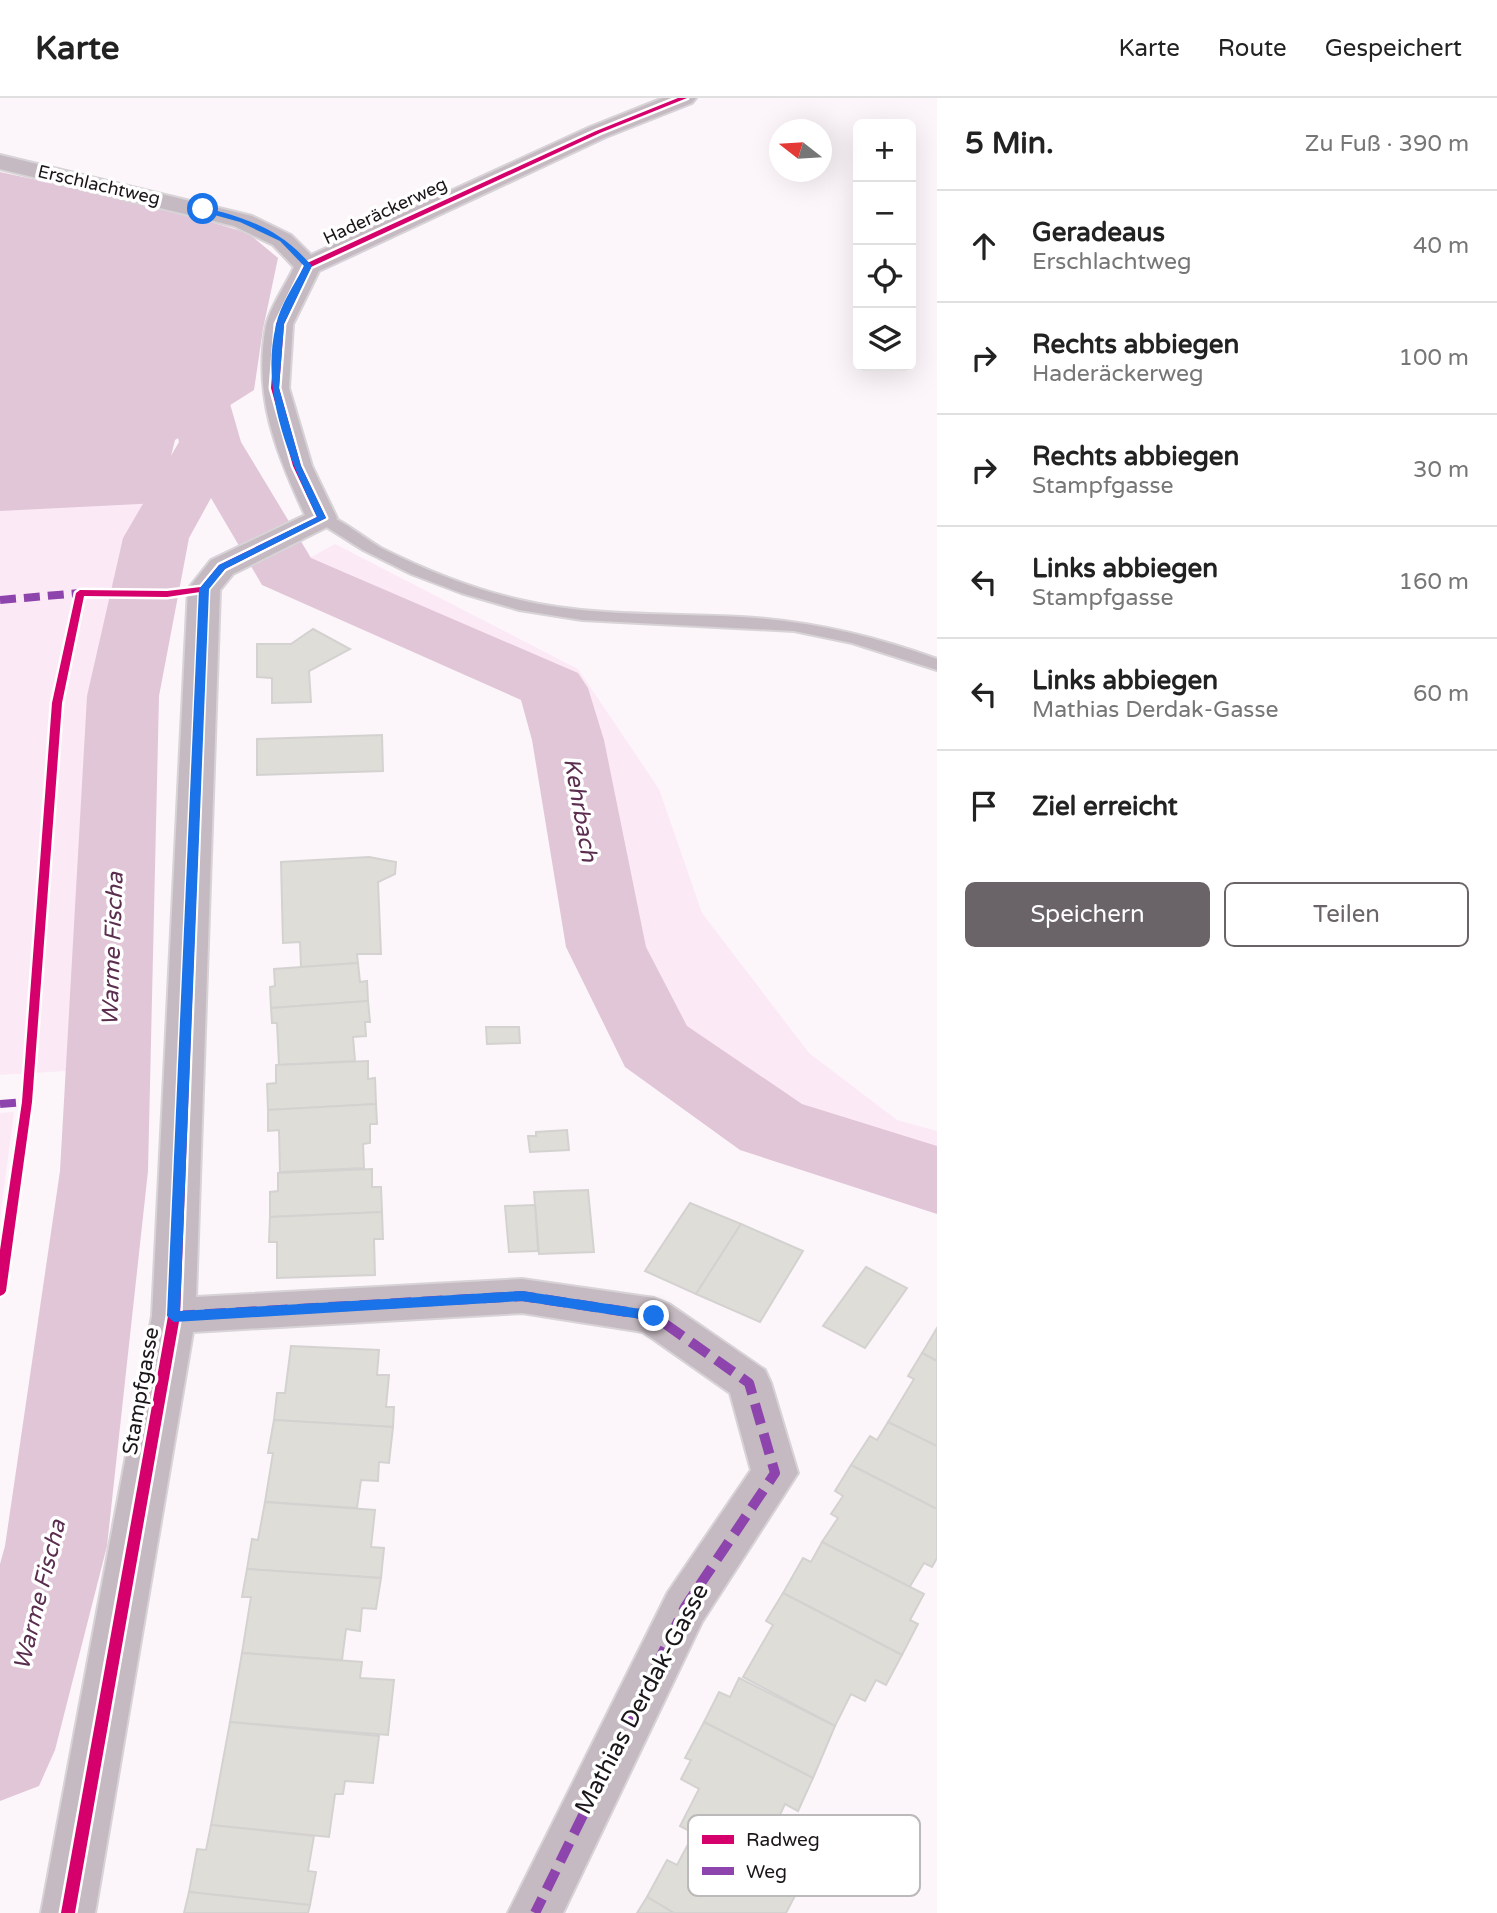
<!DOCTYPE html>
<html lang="de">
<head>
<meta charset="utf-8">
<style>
  body { margin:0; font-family:"Varela Round",sans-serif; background:#f6f6f6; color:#222 }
  .controls { position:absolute; right:21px; top:21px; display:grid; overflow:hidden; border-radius:10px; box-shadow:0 7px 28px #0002 }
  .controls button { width:63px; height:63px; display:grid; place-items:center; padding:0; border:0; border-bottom:2px solid #e0e0e0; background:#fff; color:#222; font:35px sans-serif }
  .compass { position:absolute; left:769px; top:21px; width:63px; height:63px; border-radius:50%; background:#fff; box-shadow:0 7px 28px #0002; rotate:287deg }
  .stop { position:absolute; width:21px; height:21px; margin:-16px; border:5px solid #1a73e8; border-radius:50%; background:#fff }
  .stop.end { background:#1a73e8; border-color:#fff; box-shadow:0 2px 7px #0008 }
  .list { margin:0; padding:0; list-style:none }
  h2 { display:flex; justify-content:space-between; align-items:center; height:91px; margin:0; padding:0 28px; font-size:30px }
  h2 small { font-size:23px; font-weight:400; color:#767676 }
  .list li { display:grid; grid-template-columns:46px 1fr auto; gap:21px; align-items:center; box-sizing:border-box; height:112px; padding:0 28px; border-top:2px solid #e0e0e0 }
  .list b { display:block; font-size:26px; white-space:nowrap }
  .list p { margin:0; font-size:23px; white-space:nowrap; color:#767676 }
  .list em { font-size:23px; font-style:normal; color:#767676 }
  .actions { display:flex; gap:14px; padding:21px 28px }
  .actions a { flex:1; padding:16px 0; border:2px solid #6a6468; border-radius:10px; text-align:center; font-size:24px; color:#6a6468 }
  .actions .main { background:#6a6468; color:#fff }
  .icon { flex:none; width:38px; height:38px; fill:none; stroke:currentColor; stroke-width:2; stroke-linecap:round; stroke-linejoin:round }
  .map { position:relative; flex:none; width:937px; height:1815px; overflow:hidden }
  header { display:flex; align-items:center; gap:42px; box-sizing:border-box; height:98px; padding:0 35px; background:#fff; border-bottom:2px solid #e0e0e0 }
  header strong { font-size:33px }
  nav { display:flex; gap:38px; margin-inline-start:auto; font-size:24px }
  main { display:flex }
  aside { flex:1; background:#fff }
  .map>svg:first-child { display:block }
</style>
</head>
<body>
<header>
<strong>Karte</strong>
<nav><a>Karte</a><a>Route</a><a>Gespeichert</a></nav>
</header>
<main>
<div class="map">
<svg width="937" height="1815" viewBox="0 0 937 1815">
  <rect width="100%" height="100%" fill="#fcf6fa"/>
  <g fill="#fce9f6">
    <polygon points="0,204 175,342 134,497 104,588 81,972 0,977"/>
    <polygon points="335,446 578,571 659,691 702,815 809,955 897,1022 937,1033 937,1082 771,1029 655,948 606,849 568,642 553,590 286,473"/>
    <polygon points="14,1014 0,1121 0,1015"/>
  </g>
  <polygon fill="#e1c6d8" points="0,74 153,107 248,135 278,160 263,231 254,292 175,342 159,405 0,413"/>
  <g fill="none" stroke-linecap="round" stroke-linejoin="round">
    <polygon fill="#e1c6d8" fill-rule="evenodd" points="0,174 50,175 70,180 161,216 224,285 241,344 311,460 578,575 588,590 604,642 646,849 687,928 802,1006 937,1048 937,1116 740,1052 625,969 566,849 532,642 521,602 262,487 211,400 189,440 159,598 148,1073 107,1448 55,1652 39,1688 0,1703 0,1466 5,1448 60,1073 87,598 123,440 179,344 165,289 121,240 42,209 0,208"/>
  </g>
  <g fill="#dfddd7" stroke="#d4d2d1" stroke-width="2">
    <polygon points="313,531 350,551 309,573 311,604 272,605 272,580 257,579 257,546 291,546"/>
    <polygon points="382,637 383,673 257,677 257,641"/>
    <polygon points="369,759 396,764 395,776 378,784 381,856 357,856 358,865 301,869 300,844 283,845 281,764"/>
    <polygon points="358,865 360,884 367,883 368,903 271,910 270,889 275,888 274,871"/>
    <polygon points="368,903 370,924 365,924 366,938 353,939 355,963 279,967 277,925 272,925 271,910"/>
    <polygon points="486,929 519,929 520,945 487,946"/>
    <polygon points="368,963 368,981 375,980 376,1006 268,1012 267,986 276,985 276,967"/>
    <polygon points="376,1006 377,1026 370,1026 370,1045 363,1046 364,1070 280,1074 279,1032 268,1033 268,1012"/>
    <polygon points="567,1032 569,1052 530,1054 528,1038 536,1038 536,1034"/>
    <polygon points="372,1071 372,1089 381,1089 382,1114 270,1119 270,1094 278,1093 278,1075"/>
    <polygon points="588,1092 594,1154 539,1156 534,1094"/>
    <polygon points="690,1105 741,1126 696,1196 645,1173"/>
    <polygon points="535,1107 538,1153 509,1154 505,1108"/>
    <polygon points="382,1114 383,1141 374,1141 375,1177 277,1180 277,1144 269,1144 270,1119"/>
    <polygon points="741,1126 803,1153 760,1224 696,1196"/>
    <polygon points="866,1169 907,1190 865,1250 823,1228"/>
    <polygon points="937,1230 937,1263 922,1255"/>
    <polygon points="291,1248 379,1252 377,1277 389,1277 386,1309 394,1309 393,1329 274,1322 277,1295 285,1295"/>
    <polygon points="922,1255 937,1263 937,1348 888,1324 914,1281 908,1278"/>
    <polygon points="274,1322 393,1329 389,1365 379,1364 378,1383 361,1382 357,1410 265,1404 273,1355 268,1355"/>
    <polygon points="888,1324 937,1348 937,1411 851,1367 870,1338 877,1342"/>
    <polygon points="851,1367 937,1411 937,1460 932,1469 924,1465 909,1490 822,1444 838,1420 831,1416 843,1398 835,1393"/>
    <polygon points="265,1404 375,1412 371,1449 384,1450 381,1480 247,1471 252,1441 258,1442"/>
    <polygon points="822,1444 924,1496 910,1522 918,1526 902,1557 783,1495 803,1460 811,1464"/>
    <polygon points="247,1471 381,1480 376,1511 362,1510 360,1533 346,1531 342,1562 242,1555 251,1499 242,1499"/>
    <polygon points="783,1495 902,1557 886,1587 876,1582 865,1603 851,1596 835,1628 743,1579 773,1527 766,1523"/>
    <polygon points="242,1555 362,1564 360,1580 394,1582 388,1637 230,1624"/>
    <polygon points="739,1580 835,1628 813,1680 704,1624 719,1594 730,1599"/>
    <polygon points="230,1624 379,1638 373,1685 345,1683 343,1696 335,1696 329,1739 211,1727"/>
    <polygon points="704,1624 813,1680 798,1713 785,1706 772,1734 796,1746 780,1780 680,1728 699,1691 681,1681 691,1662 685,1660"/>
    <polygon points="211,1727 314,1738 308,1773 316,1774 310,1807 189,1794 197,1751 206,1752"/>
    <polygon points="694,1735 798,1792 786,1815 674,1815 647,1799 667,1762 677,1767"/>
    <polygon points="189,1794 310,1807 308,1815 184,1815"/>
    <polygon points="647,1799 674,1815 637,1815"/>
  </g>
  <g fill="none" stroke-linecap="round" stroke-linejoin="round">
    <g stroke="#d7d3d6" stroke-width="4">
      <path id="lane" d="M 322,415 C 340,420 364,440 381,450 C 425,472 472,491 520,502 C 592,519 668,515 741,519 C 809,523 874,538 937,561 L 937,572 L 852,545 L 794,533 L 582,522 L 519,512 L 461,495 L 411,476 L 363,452 L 317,423 L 314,420 Z"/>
    </g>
    <g stroke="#d7d3d6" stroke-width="4">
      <path id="street" d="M 663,0 L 696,0 L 692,5 L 606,39 L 319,173 L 293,226 L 289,290 L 312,368 L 337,420 L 333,426 L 233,476 L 220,492 L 196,1199 L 522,1181 L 654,1200 L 669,1206 L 765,1272 L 771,1285 L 798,1375 L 702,1524 L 563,1815 L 508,1815 L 668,1494 L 751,1372 L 730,1295 L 643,1234 L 522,1215 L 193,1234 L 95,1815 L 41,1815 L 152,1218 L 188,491 L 211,462 L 305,417 C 276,355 253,297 266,228 C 270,209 286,187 294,169 L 273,147 L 234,128 L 0,71 L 0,57 L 252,118 L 291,137 L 311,157 L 590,29 Z"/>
    </g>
    <use href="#lane" fill="#c5bac1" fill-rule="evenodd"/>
    <use href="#street" fill="#c5bac1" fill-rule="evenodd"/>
    <g stroke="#8e44ad" stroke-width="8" stroke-dasharray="16 8" stroke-linecap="butt">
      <polyline points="0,502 80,495"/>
      <polyline points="0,1006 27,1004"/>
    </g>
    <polyline stroke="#8e44ad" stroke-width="10" stroke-dasharray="21 10" stroke-linecap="butt" points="174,1218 522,1198 654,1218 749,1285 775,1375 685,1509 535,1815"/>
    <g stroke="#fff" stroke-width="5">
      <polygon id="cycleway" points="678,0 687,0 600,35 311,169 284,226 279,290 301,368 326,420 225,471 208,491 180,1218 75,1815 61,1815 168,1218 200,494 167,499 84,498 62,605 32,1004 6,1193 4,1196 0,1198 0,1152 22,1004 52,605 76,495 80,492 167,493 201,489 219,467 317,419 293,368 271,290 276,226 305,166 596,33"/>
    </g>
    <use href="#cycleway" fill="#d6006c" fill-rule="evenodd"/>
  </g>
  <path fill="#1a73e8" d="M 203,109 C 249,121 280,131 312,168 L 284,226 L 279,290 L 301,368 L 326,420 L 225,471 L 209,491 L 180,1213 L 522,1193 L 654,1213 L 658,1214 L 658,1221 L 654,1223 L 522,1203 L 174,1224 L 167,1218 L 199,491 L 219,467 L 317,419 C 289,360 260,294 276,227 C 280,207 295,186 304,168 L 280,143 L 240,124 L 200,113 Z"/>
  <g text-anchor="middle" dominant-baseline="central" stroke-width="7" stroke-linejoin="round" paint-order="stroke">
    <g font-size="18" fill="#1b1619" stroke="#fff">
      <text transform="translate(99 87) rotate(13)">Erschlachtweg</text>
      <text transform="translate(385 113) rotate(-25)">Haderäckerweg</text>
    </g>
    <g font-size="21" fill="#1b1619" stroke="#fff">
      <text transform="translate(141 1293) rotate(-80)">Stampfgasse</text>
    </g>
    <g font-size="23" font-style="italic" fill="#5b2d4f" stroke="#fff">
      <text transform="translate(580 712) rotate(80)">Kehrbach</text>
      <text transform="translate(113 851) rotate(-88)">Warme Fischa</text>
      <text transform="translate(40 1497) rotate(-76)">Warme Fischa</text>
    </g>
    <g font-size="24" fill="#1b1619" stroke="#fff">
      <text transform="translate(642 1601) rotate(-62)">Mathias Derdak-Gasse</text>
    </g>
  </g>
  <rect x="688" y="1717" width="232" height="81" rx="10" fill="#fff" stroke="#bbb9ba" stroke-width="2"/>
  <rect x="702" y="1737" width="32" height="9" fill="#d6006c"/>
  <rect x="702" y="1769" width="32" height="8" fill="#8e44ad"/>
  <g font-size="19" fill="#1b1619">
    <text x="746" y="1748">Radweg</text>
    <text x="746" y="1780">Weg</text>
  </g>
</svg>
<div class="controls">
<button>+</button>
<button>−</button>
<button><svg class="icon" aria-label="locate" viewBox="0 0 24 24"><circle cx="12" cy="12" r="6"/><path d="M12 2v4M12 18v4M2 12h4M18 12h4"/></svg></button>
<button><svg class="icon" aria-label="layers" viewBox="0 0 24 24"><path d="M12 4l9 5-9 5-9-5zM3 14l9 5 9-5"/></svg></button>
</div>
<svg class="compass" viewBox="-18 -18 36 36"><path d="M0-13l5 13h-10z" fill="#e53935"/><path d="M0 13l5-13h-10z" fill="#767676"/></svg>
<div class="stop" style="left:203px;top:111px"></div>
<div class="stop end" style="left:654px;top:1218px"></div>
</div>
<aside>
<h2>5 Min.<small>Zu Fuß · 390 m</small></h2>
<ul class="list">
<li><svg class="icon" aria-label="ahead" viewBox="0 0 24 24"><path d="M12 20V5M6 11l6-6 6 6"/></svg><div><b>Geradeaus</b><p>Erschlachtweg</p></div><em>40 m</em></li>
<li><svg class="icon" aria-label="right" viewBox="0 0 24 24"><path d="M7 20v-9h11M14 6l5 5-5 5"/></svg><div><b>Rechts abbiegen</b><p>Haderäckerweg</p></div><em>100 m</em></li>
<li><svg class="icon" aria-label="right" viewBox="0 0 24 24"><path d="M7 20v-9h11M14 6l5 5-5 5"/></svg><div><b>Rechts abbiegen</b><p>Stampfgasse</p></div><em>30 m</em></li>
<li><svg class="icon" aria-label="left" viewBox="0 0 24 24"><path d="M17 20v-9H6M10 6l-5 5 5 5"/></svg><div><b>Links abbiegen</b><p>Stampfgasse</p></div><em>160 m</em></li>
<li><svg class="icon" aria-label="left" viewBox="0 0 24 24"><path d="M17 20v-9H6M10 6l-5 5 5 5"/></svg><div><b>Links abbiegen</b><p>Mathias Derdak-Gasse</p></div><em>60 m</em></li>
<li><svg class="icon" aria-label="arrive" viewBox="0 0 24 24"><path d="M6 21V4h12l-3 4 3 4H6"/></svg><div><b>Ziel erreicht</b></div></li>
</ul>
<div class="actions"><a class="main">Speichern</a><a>Teilen</a></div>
</aside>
</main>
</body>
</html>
